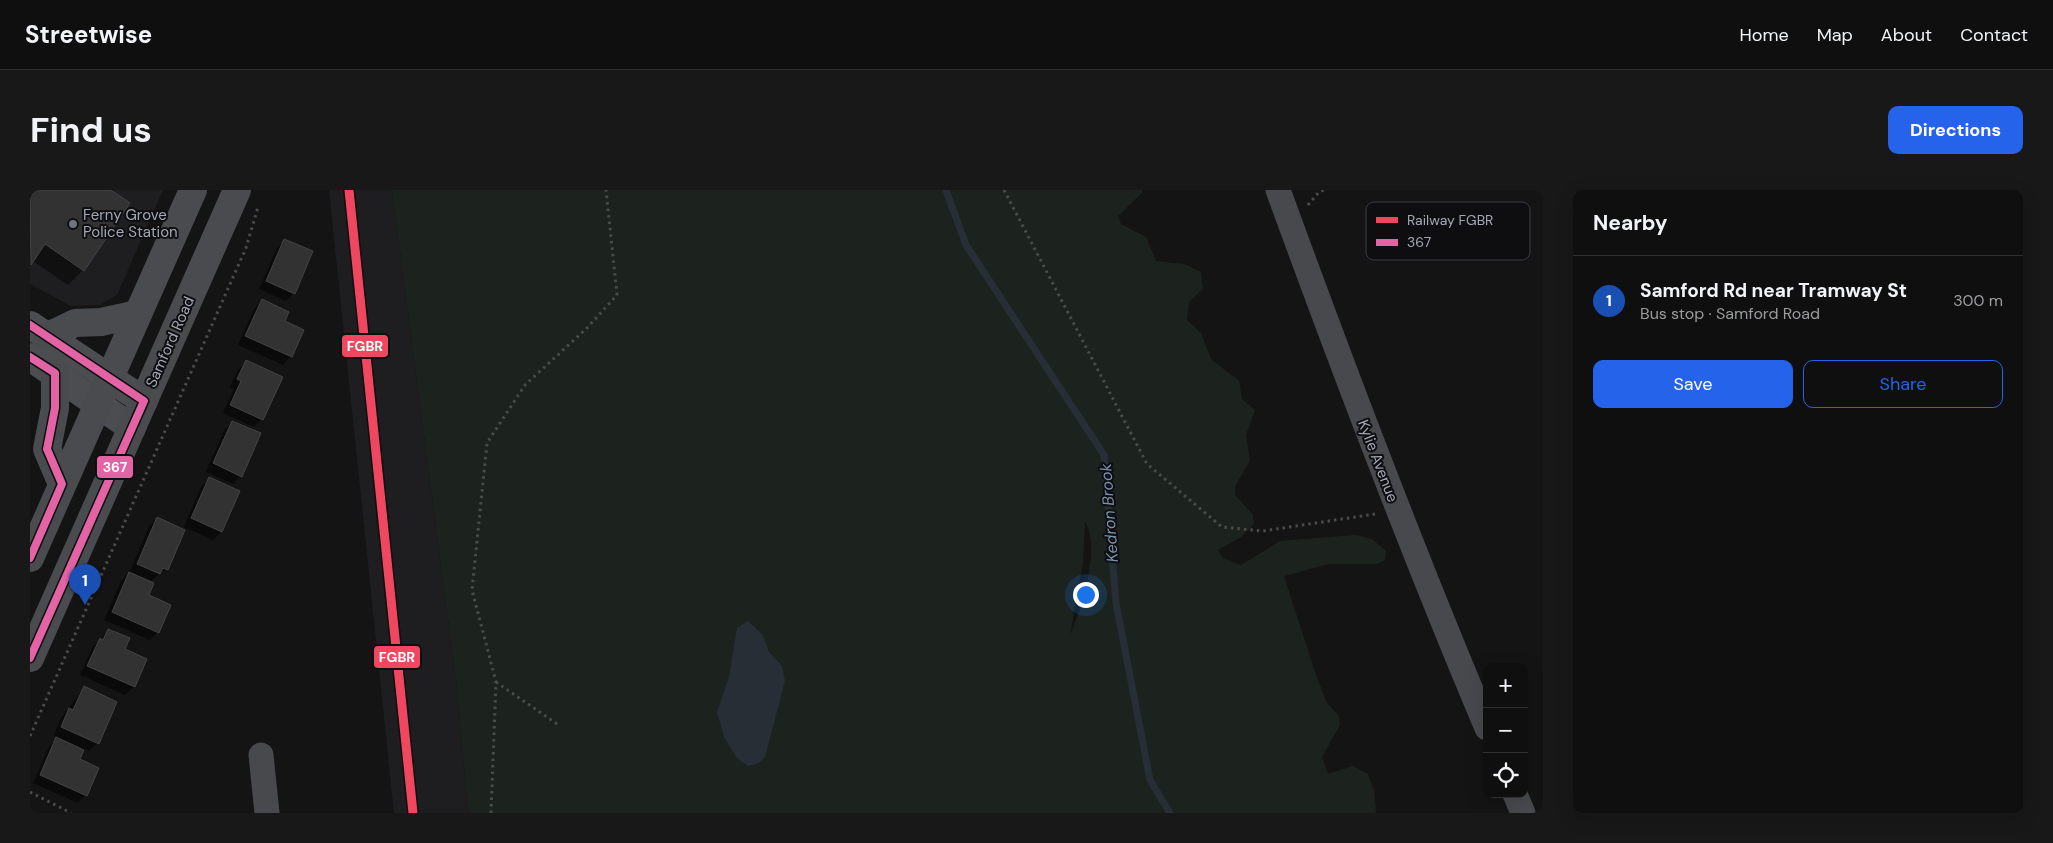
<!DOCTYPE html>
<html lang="en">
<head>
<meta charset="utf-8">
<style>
  body { margin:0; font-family:"DM Sans",sans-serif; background:#181818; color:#f1f3f6 }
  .controls { position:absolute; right:15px; bottom:15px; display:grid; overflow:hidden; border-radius:10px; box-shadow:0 5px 20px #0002 }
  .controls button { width:45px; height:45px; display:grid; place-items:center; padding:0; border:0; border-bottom:1px solid #2f2f2f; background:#0f0f0f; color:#f1f3f6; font:25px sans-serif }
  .you { position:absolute; left:1055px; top:404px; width:18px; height:18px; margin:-12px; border:4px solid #fff; border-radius:50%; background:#1a73e8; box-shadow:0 0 0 8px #1a73e833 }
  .badge { display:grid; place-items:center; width:32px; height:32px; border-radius:50%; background:#2563eb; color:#fff; font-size:16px; font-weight:700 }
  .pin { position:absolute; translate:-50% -41px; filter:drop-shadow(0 1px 2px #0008) }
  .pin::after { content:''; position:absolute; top:26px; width:18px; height:15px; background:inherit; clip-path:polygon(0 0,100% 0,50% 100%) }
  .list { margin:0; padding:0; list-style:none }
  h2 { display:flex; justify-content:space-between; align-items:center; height:65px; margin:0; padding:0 20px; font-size:21px }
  h2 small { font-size:16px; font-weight:400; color:#9b9c9e }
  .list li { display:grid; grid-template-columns:32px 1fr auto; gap:15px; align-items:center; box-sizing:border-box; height:90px; padding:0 20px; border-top:1px solid #2f2f2f }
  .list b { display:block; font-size:19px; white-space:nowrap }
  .list p { margin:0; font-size:16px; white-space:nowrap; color:#9b9c9e }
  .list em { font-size:16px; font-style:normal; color:#9b9c9e }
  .actions { display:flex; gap:10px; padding:15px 20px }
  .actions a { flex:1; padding:11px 0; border:1px solid #2563eb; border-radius:10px; text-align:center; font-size:18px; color:#2563eb }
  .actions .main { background:#2563eb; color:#fff }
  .icon { flex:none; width:28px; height:28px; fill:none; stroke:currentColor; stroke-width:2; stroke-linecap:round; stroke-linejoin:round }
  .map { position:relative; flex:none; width:1513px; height:623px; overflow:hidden; border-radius:10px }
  header { display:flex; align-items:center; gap:30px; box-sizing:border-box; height:70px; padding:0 25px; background:#0f0f0f; border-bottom:1px solid #2f2f2f }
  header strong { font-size:24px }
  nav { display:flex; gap:28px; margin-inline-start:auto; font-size:18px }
  .intro { display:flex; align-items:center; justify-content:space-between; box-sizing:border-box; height:120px; padding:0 30px }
  h1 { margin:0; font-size:35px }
  .button { padding:12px 22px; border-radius:10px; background:#2563eb; color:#fff; font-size:18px; font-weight:700 }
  main { display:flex; gap:30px; padding:0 30px }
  aside { flex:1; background:#0f0f0f; border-radius:10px; box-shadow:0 5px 20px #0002 }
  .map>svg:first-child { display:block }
</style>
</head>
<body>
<header>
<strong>Streetwise</strong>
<nav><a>Home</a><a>Map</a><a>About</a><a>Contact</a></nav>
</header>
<div class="intro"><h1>Find us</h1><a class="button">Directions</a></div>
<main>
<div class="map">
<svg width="1513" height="623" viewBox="0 0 1513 623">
  <rect width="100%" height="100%" fill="#141414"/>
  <g fill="#1e1e20">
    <polygon points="0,0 133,0 87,105 70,115 41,116 0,94"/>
    <polygon points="299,0 362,0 427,498 438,623 364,623"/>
  </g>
  <path fill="#1c231e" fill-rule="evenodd" d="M 362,0 L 1112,0 L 1113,2 L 1088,26 L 1091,34 L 1116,47 L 1126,71 L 1154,74 L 1171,82 L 1173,99 L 1159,112 L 1157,130 L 1171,143 L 1181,169 L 1209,191 L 1212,209 L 1225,220 L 1216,245 L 1220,271 L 1205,296 L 1205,305 L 1223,325 L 1224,334 L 1211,347 L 1188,360 L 1193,368 L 1211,375 L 1250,351 L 1325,345 L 1342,349 L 1356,361 L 1355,370 L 1347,374 L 1299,374 L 1254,386 L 1287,488 L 1297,513 L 1309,526 L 1310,535 L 1292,567 L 1298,584 L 1323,576 L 1338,584 L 1344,600 L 1346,623 L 438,623 L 427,498 ZM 1055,332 C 1071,355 1052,420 1040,445 L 1053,373 Z"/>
  <polygon fill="#272e36" points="718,431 732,444 739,462 752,476 755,491 735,567 729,573 718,576 707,568 694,547 687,522 699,487 707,438"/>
  <g fill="#0007">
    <polygon points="0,0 79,0 53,80 38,95 3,71 0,75"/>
    <polygon points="255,50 264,103 256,111 229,99 247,58"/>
    <polygon points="232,111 253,131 261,166 253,175 208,155 224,119"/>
    <polygon points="216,172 232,229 224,237 193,223 204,199 199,198 208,180"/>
    <polygon points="203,232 211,286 203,294 176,282 194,240"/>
    <polygon points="179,289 209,301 191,342 183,350 154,337 171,297"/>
    <polygon points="127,329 136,379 120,392 117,406 128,442 120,450 74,430 91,391 99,383 119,337"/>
    <polygon points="78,440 93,460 115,470 104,497 95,505 50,485 62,458"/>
    <polygon points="54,498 68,553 59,561 54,559 49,570 56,605 48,613 3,593 19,557 28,547 24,545 31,528"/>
  </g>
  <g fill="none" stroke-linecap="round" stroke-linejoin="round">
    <polyline stroke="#272e36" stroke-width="7" points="916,0 936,55 1074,265 1086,413 1120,590 1140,623"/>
  </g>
  <g fill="#323233" stroke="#424448">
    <polygon points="0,0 81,0 100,13 54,81 15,54 1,75"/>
    <polygon points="254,49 283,61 265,104 236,91"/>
    <polygon points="232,109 259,122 255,131 274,140 262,167 215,146"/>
    <polygon points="216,170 253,187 233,230 200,215 211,191 207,189"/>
    <polygon points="202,231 231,243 212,287 183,273"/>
    <polygon points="179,287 210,301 192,342 161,328"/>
    <polygon points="127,327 155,340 138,380 133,378 130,384 107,374"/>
    <polygon points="99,382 124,393 119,405 141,415 129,443 82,422"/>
    <polygon points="78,439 100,448 95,459 117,469 105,497 57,476 70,448 73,450"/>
    <polygon points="54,496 87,512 69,554 31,537 39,518 43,520"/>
    <polygon points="26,547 54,560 50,569 69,578 57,606 10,585"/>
  </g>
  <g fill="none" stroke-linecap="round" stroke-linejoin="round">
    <g stroke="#4a4a4f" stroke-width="3" stroke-dasharray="2.5 4" stroke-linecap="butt">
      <polyline points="974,0 1117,274 1192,337 1233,341 1345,324"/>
      <polyline points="1278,15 1289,2 1294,0"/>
      <polyline points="466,492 530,536"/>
      <polyline points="0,546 216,58 228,17"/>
      <polyline points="0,602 41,623"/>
      <polyline points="461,623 466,492 442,400 457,253 495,195 557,138 587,105 576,0"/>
    </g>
    <g stroke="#48494d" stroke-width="25">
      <path d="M 1248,0 C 1314,181 1382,361 1457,538"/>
      <polyline points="231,565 237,623"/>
      <polyline points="1485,604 1493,623"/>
    </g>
    <g stroke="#4c4d51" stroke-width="28">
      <polyline points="0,135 114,211"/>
      <polyline points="0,167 102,238"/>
    </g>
    <g stroke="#4a4b4f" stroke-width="28">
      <polyline points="18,146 45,133 71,132 108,124"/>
      <polyline points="25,183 25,218 17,259 32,294"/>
      <polyline points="0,368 163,0"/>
      <polyline points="0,468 207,0"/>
    </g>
    <g stroke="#0e0e10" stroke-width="11">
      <g id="bus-1">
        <polyline points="0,135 114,211 0,468"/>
        <polyline points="0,167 25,183 25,218 17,259 32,294 0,368"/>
      </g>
    </g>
    <use href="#bus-1" stroke="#e463a4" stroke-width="8"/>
    <g stroke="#0e0e10" stroke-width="12">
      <polyline id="rail-1" points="319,0 383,623"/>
    </g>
    <use href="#rail-1" stroke="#f04760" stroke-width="9"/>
  </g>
  <circle fill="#72747d" stroke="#0e0e10" stroke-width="2" cx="43" cy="34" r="5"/>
  <g text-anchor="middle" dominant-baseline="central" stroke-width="4" stroke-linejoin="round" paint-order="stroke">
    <g font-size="15" fill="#a4a8b6" stroke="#0e0e10" text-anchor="start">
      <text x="53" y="25">Ferny Grove<tspan x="53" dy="17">Police Station</tspan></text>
    </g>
    <g font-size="15" fill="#a4a8b6" stroke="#0e0e10">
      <text transform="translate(140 152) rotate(-66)">Samford Road</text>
      <text transform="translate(1348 271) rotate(69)">Kylie Avenue</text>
    </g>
    <g font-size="16" font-style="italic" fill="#7a93b3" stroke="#0e0e10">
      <text transform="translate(1079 323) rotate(-94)">Kedron Brook</text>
    </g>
  </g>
  <rect x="1336" y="12" width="164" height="58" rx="8" fill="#0e0e10" stroke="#3b3c42" stroke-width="1"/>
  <rect x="1346" y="27" width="22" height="6" fill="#f04760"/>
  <rect x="1346" y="49" width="22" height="7" fill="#e463a4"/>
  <g font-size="14" fill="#a4a8b6">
    <text x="1377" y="35">Railway FGBR</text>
    <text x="1377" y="57">367</text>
  </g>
  <g stroke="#0e0e10" stroke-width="2">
    <rect x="311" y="144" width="48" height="24" rx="5" fill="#f04760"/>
    <rect x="66" y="265" width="38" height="24" rx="5" fill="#e463a4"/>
    <rect x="343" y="455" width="48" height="24" rx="5" fill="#f04760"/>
  </g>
  <g font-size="14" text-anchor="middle" font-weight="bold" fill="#fff">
    <text x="335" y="161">FGBR</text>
    <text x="85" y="282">367</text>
    <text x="367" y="472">FGBR</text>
  </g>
</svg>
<div class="controls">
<button>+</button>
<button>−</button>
<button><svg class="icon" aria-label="locate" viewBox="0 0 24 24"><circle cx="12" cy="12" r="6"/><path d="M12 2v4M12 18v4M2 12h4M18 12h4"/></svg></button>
</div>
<div class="you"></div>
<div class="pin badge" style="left:55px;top:415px;background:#1a4fb4">1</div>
</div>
<aside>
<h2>Nearby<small></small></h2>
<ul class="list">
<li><span class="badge" style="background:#1a4fb4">1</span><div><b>Samford Rd near Tramway St</b><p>Bus stop · Samford Road</p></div><em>300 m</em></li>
</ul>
<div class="actions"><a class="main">Save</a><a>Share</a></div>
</aside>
</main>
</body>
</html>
